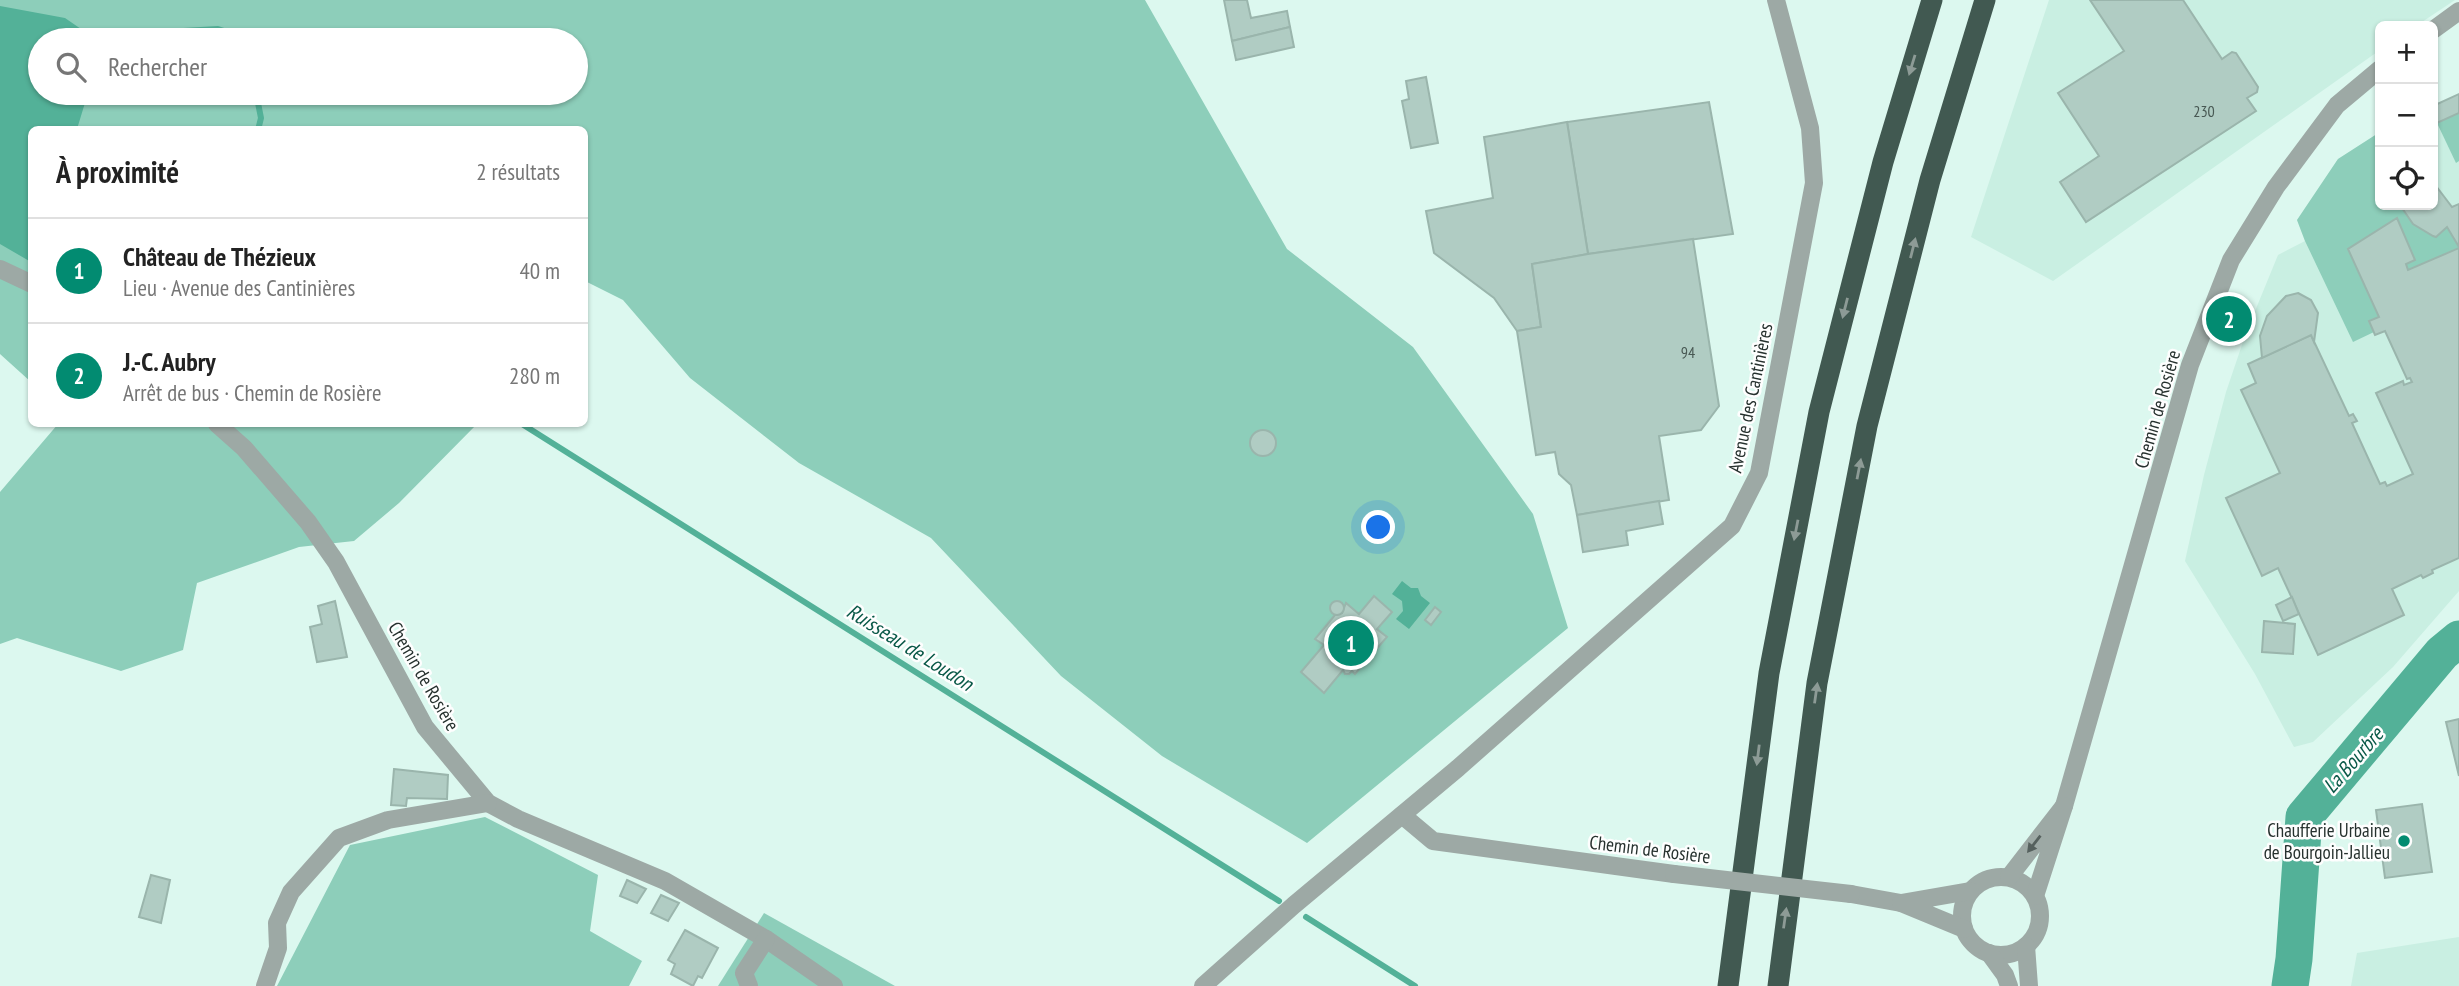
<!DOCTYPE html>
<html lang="fr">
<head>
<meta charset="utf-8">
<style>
  body { margin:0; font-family:"PT Sans Narrow",sans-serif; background:#f6f6f6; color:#222 }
  .controls { position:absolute; right:21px; top:21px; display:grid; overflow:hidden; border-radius:10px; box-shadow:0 2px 5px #0004 }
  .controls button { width:63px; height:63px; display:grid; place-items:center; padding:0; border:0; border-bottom:2px solid #e0e0e0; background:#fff; color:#222; font:35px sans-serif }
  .you { position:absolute; left:1379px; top:528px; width:24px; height:24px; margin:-18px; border:5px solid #fff; border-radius:50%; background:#1a73e8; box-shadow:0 0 0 10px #1a73e833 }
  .badge { display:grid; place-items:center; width:46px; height:46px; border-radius:50%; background:#028b71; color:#fff; font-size:23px; font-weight:700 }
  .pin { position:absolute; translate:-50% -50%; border:4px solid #fff; box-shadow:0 2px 7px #0006 }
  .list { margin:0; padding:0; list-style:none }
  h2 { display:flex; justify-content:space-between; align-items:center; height:91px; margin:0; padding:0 28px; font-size:30px }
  h2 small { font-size:23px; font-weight:400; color:#767676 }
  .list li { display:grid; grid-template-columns:46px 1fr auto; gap:21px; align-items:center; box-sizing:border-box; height:105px; padding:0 28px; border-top:2px solid #e0e0e0 }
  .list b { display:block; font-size:26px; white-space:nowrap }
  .list p { margin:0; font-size:23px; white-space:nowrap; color:#767676 }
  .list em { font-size:23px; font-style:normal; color:#767676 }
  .icon { flex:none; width:38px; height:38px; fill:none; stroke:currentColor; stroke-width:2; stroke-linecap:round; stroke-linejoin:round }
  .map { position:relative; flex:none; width:2459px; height:986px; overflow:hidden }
  .search { position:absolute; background:#fff; box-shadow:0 2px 5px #0004; left:28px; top:28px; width:560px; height:77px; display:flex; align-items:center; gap:18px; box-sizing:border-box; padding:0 24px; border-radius:38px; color:#767676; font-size:26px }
  .panel { position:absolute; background:#fff; box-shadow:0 2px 5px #0004; left:28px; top:126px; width:560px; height:301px; border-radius:10px }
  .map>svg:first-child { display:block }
</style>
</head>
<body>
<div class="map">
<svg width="2459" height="986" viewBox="0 0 2459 986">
  <rect width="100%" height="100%" fill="#dcf8ef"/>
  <g fill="#c9efe2">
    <polygon points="2049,0 2455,0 2416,26 2380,26 2380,50 2053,281 1971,237"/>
    <polygon points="2459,94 2459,591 2393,667 2313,742 2294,747 2255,674 2185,561 2204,475 2226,392 2246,333 2278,255 2305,241 2297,220 2338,159 2380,132 2380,205 2433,205 2433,106"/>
    <polygon points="2459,937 2459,986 2351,986 2357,953"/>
  </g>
  <g fill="#8dceba" fill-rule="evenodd">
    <path d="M 0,0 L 1145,0 L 1287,249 L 1413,347 L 1533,514 L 1568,628 L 1307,843 L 1162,756 L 1061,676 L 931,538 L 799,463 L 690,378 L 623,300 L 585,281 L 584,130 L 32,130 L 31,382 L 0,354 ZM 40,40 L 576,40 L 576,93 L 40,93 Z"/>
    <polygon points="2459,113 2459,161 2456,163 2437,123"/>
    <polygon points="2380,132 2380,205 2400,205 2413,224 2435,237 2447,227 2459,248 2408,270 2406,264 2414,260 2348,249 2379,317 2370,321 2374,332 2353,342 2305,241 2297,220 2338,159"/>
    <polygon points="58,424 477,424 399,503 354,541 299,547 197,583 183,650 121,671 17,638 0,644 0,492"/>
    <polygon points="485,817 598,875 590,931 642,961 629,986 277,986 350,845"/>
    <polygon points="764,913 895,986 718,986"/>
  </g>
  <g fill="#53b198">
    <polygon points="0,6 65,18 97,40 40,40 40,93 88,93 77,129 32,130 31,262 0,244"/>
    <polygon points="1402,581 1411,588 1418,588 1421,596 1430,603 1409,629 1396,619 1403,611 1402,601 1392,594"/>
  </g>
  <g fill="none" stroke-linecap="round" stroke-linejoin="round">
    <g stroke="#53b198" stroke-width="6">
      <polyline points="166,32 218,29 239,36 241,40"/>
      <polyline points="256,93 261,118 258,130"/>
      <polyline points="522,424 1279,901"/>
      <polyline points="1306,917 1415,986"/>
    </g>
    <polyline stroke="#53b198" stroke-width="37" points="2290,986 2294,959 2304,817 2442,653 2459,639"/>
  </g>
  <g fill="#b0ccc3" stroke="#9ab5ac" stroke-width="2">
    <polygon points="1224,0 1247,0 1251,18 1287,11 1290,27 1232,41"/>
    <polygon points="2090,0 2183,0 2222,59 2232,52 2236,53 2258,87 2257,92 2247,98 2256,111 2086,222 2060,182 2099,156 2058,93 2124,51"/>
    <polygon points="1290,27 1294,47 1236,60 1232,41"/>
    <polygon points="1426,77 1438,143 1411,148 1402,101 1409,99 1406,81"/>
    <polygon points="2459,94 2459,113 2437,123 2433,113 2433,106"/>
    <polygon points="1709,102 1733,234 1588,254 1567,122"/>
    <polygon points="1567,122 1588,254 1532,264 1541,327 1517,331 1494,298 1434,253 1426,211 1493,198 1484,137"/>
    <polygon points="2433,182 2452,207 2459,204 2459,247 2447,227 2436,237 2433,236 2413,224 2400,205 2433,205"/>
    <polygon points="2397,218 2415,260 2406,264 2408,270 2459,248 2459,558 2432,570 2433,573 2423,578 2421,575 2392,589 2404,615 2318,655 2278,568 2262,576 2226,498 2280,473 2241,390 2256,383 2248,364 2311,335 2349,416 2353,414 2357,421 2352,423 2380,484 2385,482 2387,486 2413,474 2376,393 2403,381 2404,385 2412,382 2410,378 2407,379 2385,331 2375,335 2369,321 2379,317 2348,249"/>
    <polygon points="1693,239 1719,406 1701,430 1659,436 1669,500 1577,515 1571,485 1559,474 1555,452 1536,455 1517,331 1541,327 1532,264 1588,254"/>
    <polygon points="2298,293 2311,300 2318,313 2314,342 2311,335 2262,358 2260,336 2267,316 2286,296"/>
    <circle cx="1263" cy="443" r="13"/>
    <polygon points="1659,501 1663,524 1626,531 1628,545 1583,552 1577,515"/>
    <polygon points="1374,596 1392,612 1377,629 1387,637 1355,674 1352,671 1349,674 1345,674 1343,670 1324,693 1301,672 1324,645 1315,639 1335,615 1342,613 1346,603 1359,614"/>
    <polygon points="2292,597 2299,614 2283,621 2276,605"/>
    <polygon points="335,601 347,657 317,662 310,627 322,624 318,606"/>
    <circle cx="1337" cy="608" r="7"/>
    <polygon points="1435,607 1441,612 1431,625 1425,620"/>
    <polygon points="2264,621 2295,624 2293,654 2262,652"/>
    <polygon points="2459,719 2459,776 2446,722"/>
    <polygon points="394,769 448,775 447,799 407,798 406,806 391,805"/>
    <polygon points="2422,804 2432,872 2385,878 2376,810"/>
    <polygon points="151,875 170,880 161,923 139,917"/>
    <polygon points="627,880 646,889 637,903 620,896"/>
    <polygon points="661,895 679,903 668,921 651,913"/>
    <polygon points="685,930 718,948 702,978 698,976 693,986 671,974 675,964 668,960"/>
  </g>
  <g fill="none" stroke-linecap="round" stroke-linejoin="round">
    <g stroke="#9da9a5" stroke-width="18">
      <polyline points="2433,30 2459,11"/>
      <polyline points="0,269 32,284"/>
      <polyline points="217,424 244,448 308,522 336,562 425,727 488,803 518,819 665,881 766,939 834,986"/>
      <polyline points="2064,806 2190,365 2231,260 2276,187 2337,105 2380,69"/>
      <polyline points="1402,815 1433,841 1674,874"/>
      <circle cx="2001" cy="916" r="39"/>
      <polyline points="2009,877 2064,806 2035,896"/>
      <polyline points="1851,894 1901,903"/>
      <polyline points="1964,929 1901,903 1970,891"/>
      <polyline points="2026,946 2029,986"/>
      <polyline points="1989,953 2005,975 2009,986"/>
      <polyline points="265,986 278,948 277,923 291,892 339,838 388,820 488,803"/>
      <polyline points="749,986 744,973 766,939"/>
      <polyline points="1203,986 1294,905 1458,768 1732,526 1759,473 1814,183 1810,128 1776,0"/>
    </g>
    <g stroke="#415951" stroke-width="21">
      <polyline points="1728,986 1769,673 1819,412 1883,162 1932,0"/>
      <polyline points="1778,986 1817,683 1867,426 1930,180 1985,0"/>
    </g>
    <polyline stroke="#9da9a5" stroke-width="18" points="1674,874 1851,894"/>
  </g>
  <defs><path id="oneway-solid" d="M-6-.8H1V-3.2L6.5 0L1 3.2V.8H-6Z" transform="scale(1.75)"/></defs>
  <g fill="#8d9b96">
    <use href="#oneway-solid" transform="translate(1912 65) rotate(107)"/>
    <use href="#oneway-solid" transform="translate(1913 248) rotate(-76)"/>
    <use href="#oneway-solid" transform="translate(1845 308) rotate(104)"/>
    <use href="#oneway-solid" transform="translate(1859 469) rotate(-79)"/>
    <use href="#oneway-solid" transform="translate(1796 530) rotate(101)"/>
    <use href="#oneway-solid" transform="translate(1816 693) rotate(-82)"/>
    <use href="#oneway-solid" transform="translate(1758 755) rotate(97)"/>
    <use href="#oneway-solid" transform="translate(1785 918) rotate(-82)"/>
  </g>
  <use fill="#56615e" href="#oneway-solid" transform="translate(2034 844) rotate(128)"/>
  <circle fill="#028b71" stroke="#fefefe" stroke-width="2.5" cx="2404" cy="841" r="7"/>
  <g text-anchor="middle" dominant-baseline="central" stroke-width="5" stroke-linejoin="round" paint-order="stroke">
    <g font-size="16" fill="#485853">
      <text x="2204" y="111">230</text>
      <text x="1688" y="352">94</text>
    </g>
    <g font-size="19" fill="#26312e" stroke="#fefefe">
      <text transform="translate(1750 398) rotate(-78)">Avenue des Cantinières</text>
      <text transform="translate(2157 409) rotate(-74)">Chemin de Rosière</text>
      <text transform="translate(424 676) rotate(60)">Chemin de Rosière</text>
      <text transform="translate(1650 849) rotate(7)">Chemin de Rosière</text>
    </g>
    <g font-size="19" fill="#26312e" stroke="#fefefe" text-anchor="end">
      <text x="2390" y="830">Chaufferie Urbaine<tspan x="2390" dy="22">de Bourgoin-Jallieu</tspan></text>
    </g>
    <g font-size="21" font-style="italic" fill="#0a5948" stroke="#fefefe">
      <text transform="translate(910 647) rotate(32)">Ruisseau de Loudon</text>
      <text transform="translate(2353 760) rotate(-49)">La Bourbre</text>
    </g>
  </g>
</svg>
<div class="controls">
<button>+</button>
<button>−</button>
<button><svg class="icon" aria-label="locate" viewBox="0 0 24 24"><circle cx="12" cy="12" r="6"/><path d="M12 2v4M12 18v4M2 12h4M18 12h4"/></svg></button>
</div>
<div class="you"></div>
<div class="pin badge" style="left:1351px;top:643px">1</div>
<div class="pin badge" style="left:2229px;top:319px">2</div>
<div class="search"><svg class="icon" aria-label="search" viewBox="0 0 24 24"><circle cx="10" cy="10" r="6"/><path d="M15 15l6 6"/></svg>Rechercher</div>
<section class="panel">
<h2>À proximité<small>2 résultats</small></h2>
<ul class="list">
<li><span class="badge">1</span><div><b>Château de Thézieux</b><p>Lieu · Avenue des Cantinières</p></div><em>40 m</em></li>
<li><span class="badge">2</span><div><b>J.-C. Aubry</b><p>Arrêt de bus · Chemin de Rosière</p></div><em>280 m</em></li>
</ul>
</section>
</div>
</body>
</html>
